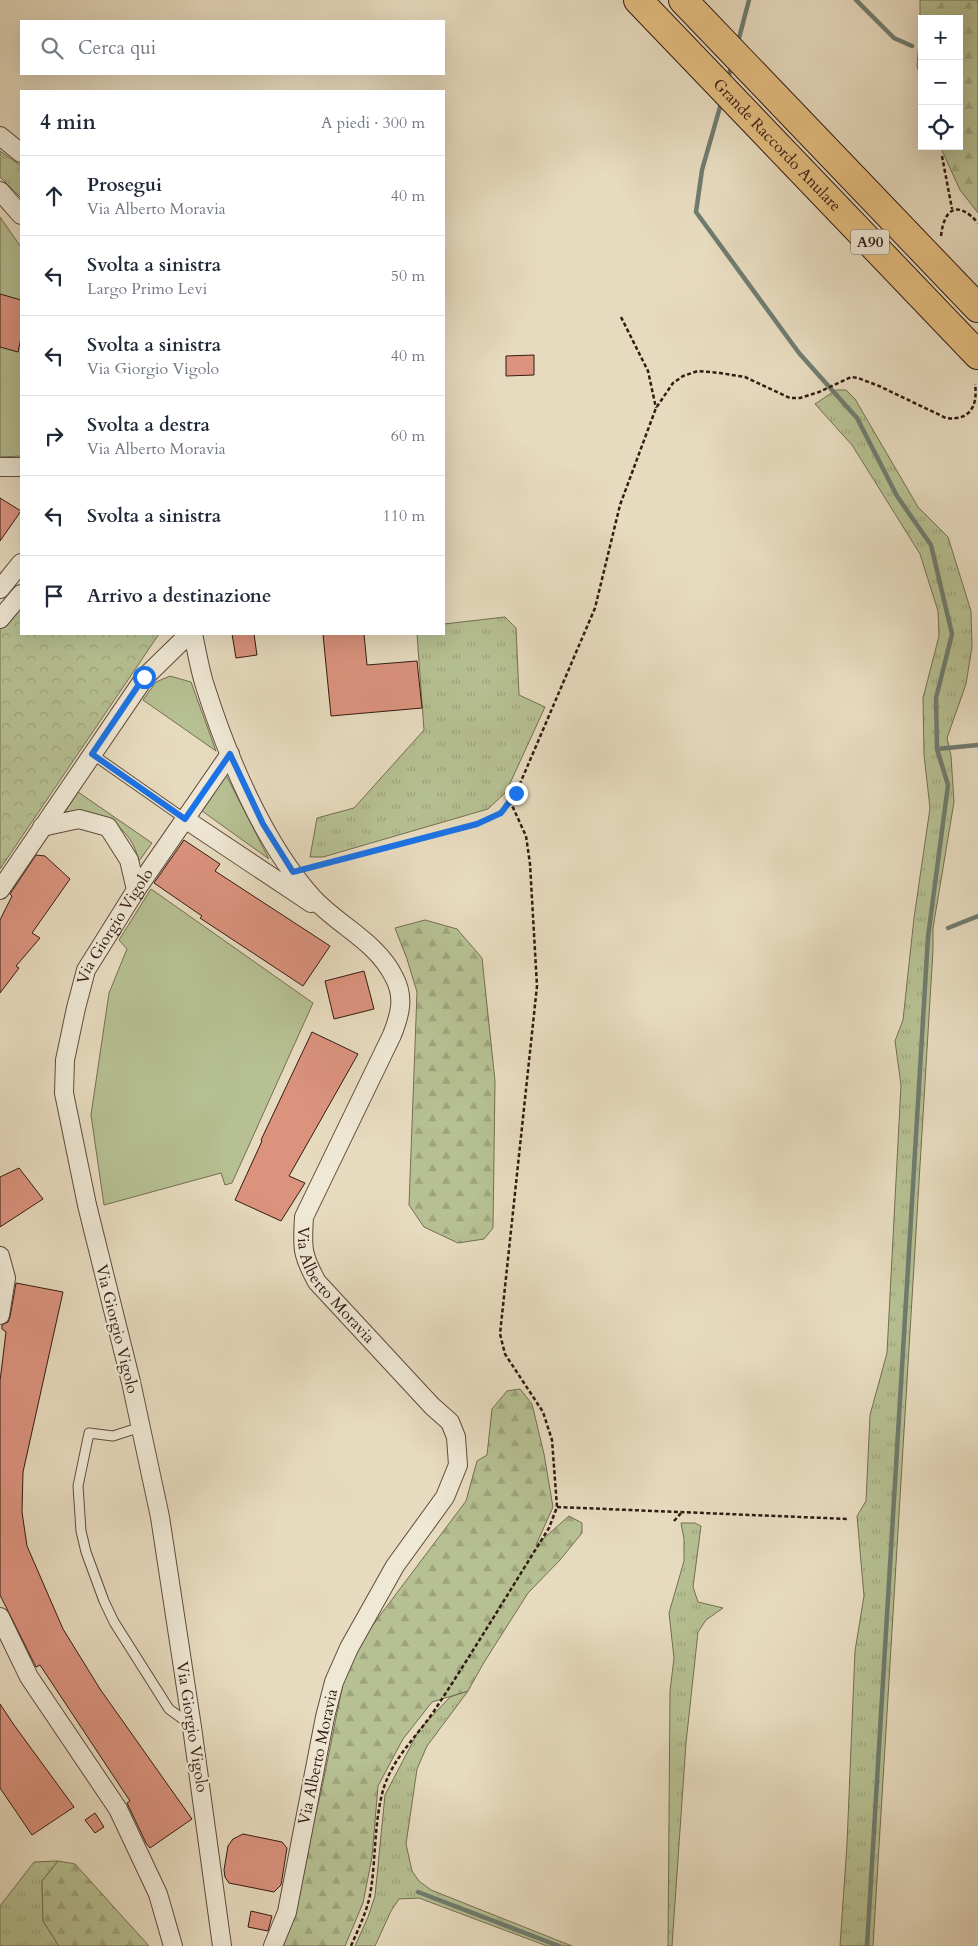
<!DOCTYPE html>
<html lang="it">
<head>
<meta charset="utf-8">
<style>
  body { margin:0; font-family:Cardo,serif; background:#f2f2f3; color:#1f2937 }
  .controls { position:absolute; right:15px; top:15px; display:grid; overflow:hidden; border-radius:0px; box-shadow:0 5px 20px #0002 }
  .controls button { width:45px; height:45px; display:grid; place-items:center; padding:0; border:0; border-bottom:1px solid #e0e1e3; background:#fff; color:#1f2937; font:25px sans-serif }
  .stop { position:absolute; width:15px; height:15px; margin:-11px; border:4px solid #1a73e8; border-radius:50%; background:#fff }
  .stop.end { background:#1a73e8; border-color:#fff; box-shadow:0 1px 5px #0008 }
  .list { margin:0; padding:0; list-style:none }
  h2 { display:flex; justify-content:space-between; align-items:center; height:65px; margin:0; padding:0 20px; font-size:21px }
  h2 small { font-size:16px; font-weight:400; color:#747a83 }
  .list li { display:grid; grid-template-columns:32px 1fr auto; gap:15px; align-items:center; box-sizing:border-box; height:80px; padding:0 20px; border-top:1px solid #e0e1e3 }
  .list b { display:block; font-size:19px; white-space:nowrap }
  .list p { margin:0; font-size:16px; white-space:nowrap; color:#747a83 }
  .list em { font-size:16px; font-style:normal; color:#747a83 }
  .icon { flex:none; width:28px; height:28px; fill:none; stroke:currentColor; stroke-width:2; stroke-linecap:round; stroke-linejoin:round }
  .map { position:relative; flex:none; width:978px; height:1946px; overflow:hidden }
  .search { position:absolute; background:#fff; box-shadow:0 5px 20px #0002; left:20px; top:20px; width:425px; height:55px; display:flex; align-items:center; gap:12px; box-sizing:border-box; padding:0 18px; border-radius:0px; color:#747a83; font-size:19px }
  .panel { position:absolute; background:#fff; box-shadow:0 5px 20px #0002; left:20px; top:90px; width:425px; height:545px; border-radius:0px }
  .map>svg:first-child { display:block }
</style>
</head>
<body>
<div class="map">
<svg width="978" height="1946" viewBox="0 0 978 1946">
  <defs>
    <pattern id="grass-tufts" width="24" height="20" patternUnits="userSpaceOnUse" patternTransform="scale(1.25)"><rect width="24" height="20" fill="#b6c092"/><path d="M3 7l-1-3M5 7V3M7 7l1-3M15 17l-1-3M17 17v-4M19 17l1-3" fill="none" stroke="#9da47d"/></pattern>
    <pattern id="forest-firs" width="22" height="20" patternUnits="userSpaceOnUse" patternTransform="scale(1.25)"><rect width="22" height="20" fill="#b6c092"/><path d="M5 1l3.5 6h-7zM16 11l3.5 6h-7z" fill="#9da47d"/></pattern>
    <pattern id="park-crowns" width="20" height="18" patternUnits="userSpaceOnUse" patternTransform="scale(1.25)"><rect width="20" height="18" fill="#b6c092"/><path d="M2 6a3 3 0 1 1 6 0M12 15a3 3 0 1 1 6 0" fill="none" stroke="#9da47d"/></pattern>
  </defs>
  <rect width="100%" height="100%" fill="#e7dbbf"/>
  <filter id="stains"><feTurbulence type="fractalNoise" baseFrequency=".004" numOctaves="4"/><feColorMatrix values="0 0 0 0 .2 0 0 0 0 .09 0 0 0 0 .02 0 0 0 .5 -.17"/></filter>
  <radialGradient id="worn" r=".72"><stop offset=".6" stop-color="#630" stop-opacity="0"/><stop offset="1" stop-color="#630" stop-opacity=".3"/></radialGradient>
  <g fill="url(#grass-tufts)" stroke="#746e52">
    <polygon points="0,151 21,166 21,198 0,177"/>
    <polygon points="836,390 846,390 855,399 918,507 948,537 971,611 972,647 966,684 947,738 951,756 954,802 933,928 933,950 873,1946 840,1946 847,1844 855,1651 864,1596 857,1516 866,1501 870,1415 887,1353 901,1085 895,1041 903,1020 914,918 930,808 924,755 923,698 939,636 938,611 920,554 852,445 815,404"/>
    <polygon points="505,617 516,628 519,695 545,707 506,792 488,809 323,857 310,857 317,818 354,808 424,730 417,634 444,634 444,624"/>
    <polygon points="681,1523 695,1523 701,1526 693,1587 698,1602 723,1608 706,1620 698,1632 686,1743 672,1946 668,1946 670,1691 674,1658 669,1613 684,1561 684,1539"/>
    <polygon points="468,1691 427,1746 417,1769 406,1844 412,1871 419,1881 431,1890 572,1946 547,1946 419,1898 399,1899 391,1911 375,1946 355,1946 368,1917 375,1896 385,1795 419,1730 450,1697"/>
    <polygon points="58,1861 42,1881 43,1921 59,1946 0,1946 0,1906 34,1862"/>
  </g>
  <g fill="url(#forest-firs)" stroke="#746e52">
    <polygon points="920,0 978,0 978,213 960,190 940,146 959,146 959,19 922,19 922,83 917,66 920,29"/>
    <polygon points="425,920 457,929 482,958 495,1081 493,1228 484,1239 458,1243 424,1227 409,1205 417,992 407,959 395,928"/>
    <polygon points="520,1389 532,1404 544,1454 553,1507 536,1545 569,1516 582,1523 582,1533 560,1560 528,1593 483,1664 468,1691 432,1702 403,1739 378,1786 372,1857 363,1903 345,1946 281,1946 301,1878 323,1783 348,1658 466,1501 477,1461 487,1455 492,1409 507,1391"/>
    <polygon points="58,1861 75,1864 149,1946 59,1946 43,1921 42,1881"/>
  </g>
  <polygon fill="url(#park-crowns)" stroke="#746e52" points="21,597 21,634 159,634 0,869 0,616"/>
  <g fill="#b6c092" stroke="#746e52">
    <polygon points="0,217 21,247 21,456 0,457"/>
    <polygon points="170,676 191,682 216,751 143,700 156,682"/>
    <polygon points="226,775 269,859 202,811"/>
    <path d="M 78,792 L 152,843 L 139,861 C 131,826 99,807 65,812 Z"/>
    <polygon points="151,889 313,1003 232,1183 225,1185 221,1173 104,1205 91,1115 109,993 127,949 119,940"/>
  </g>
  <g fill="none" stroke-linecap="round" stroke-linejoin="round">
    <g stroke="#6f7c6f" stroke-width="4.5">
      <polyline points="856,0 894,38 912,46"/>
      <polyline points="738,42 749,0"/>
      <polyline points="727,81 732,64"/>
      <polyline points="722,100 702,170 696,212 799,353 857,418 897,496 931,545 952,634 936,698 937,749 948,785 928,937 867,1946"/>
      <polyline points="937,749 978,745"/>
      <polyline points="948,928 978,916"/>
      <polyline points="418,1892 559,1946"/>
    </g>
  </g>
  <g fill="#db937e" stroke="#331b12">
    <polygon points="0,294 21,300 21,338 18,352 0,347"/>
    <polygon points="534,355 534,375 506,376 506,356"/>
    <polygon points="0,498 21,511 0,541"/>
    <polygon points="232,634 254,634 257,655 236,658"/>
    <polygon points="323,634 364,634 367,665 417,661 422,708 331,716"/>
    <polygon points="184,840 220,864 215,871 330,946 303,986 200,918 202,916 154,883"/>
    <polygon points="36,855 45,856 70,879 32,933 40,938 16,966 19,968 0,993 0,920 12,896 10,894"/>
    <polygon points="364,971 374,1009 334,1019 325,981"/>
    <polygon points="312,1032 358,1054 289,1176 305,1183 281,1221 235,1200 262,1141 261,1140"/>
    <polygon points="19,1168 43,1199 0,1227 0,1177"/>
    <polygon points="16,1283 63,1292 23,1472 22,1512 27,1546 63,1629 100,1689 192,1819 150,1848 146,1843 127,1803 130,1801 40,1665 36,1667 0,1595 0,1381 6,1332 2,1329 2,1325 8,1322 10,1317"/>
    <polygon points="0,1704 14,1725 74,1807 32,1835 0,1788"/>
    <polygon points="95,1813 104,1827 95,1833 85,1820"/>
    <polygon points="243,1834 282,1842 287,1848 281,1885 274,1892 229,1883 225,1877 224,1870 228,1846 233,1839"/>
    <polygon points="251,1911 272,1916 268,1931 248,1927"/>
  </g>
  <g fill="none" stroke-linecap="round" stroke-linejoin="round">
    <g stroke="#604b3d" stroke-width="11">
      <g id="service">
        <polyline points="92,754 185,819"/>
        <polyline points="141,1427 113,1436 89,1433 78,1486 81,1531 86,1552 104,1601 114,1622 169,1709 191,1725"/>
      </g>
    </g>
    <g stroke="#604b3d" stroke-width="20">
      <g id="minor">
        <polyline points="0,136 21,153"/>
        <polyline points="0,191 21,215"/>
        <polyline points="0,467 21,467"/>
        <polyline points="0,589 21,563"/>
        <polyline points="0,619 21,594"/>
        <path id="s1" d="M 193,634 C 197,652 200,672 206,689 C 228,758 264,844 313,898 C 339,926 377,942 394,977 C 405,997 400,1015 392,1035 L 304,1217 C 302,1248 302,1255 317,1282 L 432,1406 L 450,1422 L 456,1437 L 458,1465 L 445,1497 L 395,1566 L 349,1648 L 334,1682 L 325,1717 L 287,1912 L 273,1946"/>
        <polyline points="185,819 311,903"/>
        <polyline points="42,827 79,819 108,827 129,860 136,890"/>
        <polyline points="0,890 145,677 189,634"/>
        <polyline points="0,1256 6,1278 0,1315"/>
        <polyline points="0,1617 29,1677 118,1809 158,1894 173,1946"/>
        <path id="s2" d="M 222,1946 L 192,1727 L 160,1517 L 131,1382 L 87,1205 L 64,1093 L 65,1060 L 76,1008 L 86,970 L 136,890 L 230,754"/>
      </g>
    </g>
    <g stroke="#331b12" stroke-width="30">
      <g id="motorway">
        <path id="s3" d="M 638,0 L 978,355"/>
        <polyline points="683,0 978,308"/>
      </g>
    </g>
    <g stroke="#331b12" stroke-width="2.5" stroke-dasharray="4 2.5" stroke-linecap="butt">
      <polyline points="942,156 952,209"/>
      <path d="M 941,236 C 944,208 958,200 978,223"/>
      <polyline points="621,317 648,371 656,408"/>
      <path d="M 309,868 L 477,824 L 501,813 L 516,793 L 595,608 L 620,505 L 656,408 L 673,383 L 683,376 L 698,371 L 720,373 L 745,377 L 790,398 L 800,398 L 819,392 L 851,377 L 858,378 L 879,386 L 946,418 C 970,421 978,406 975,384"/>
      <polyline points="557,1507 849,1519"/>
      <polyline points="674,1521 682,1512"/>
      <path d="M 351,1946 C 359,1927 368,1910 371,1889 C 376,1856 374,1820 384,1787 C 395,1754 420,1734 438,1705 C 476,1647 512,1587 549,1528 L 557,1507 L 552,1440 L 543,1412 L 505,1354 L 500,1334 L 537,986 L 530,864 L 526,836 L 510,801"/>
    </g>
    <use href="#service" stroke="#efe8d5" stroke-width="9"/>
    <use href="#minor" stroke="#efe8d5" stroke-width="18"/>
    <use href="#motorway" stroke="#e4be80" stroke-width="28"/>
  </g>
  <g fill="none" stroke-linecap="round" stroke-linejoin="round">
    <polyline stroke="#1a73e8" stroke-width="6" points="144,677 92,754 185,819 230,754 263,824 293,872 477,824 501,813 516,793"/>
  </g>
  <g text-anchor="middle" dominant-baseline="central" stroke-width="4.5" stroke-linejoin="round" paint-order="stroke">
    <rect fill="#efe8d5" stroke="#6b584c" stroke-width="1" x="851" y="229.5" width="38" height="25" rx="4"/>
    <g font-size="15" font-weight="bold" fill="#331b12">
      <text x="870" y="242">A90</text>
    </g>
    <g font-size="16" fill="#331b12" stroke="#efe8d5">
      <text stroke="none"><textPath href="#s3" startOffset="201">Grande Raccordo Anulare</textPath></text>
      <text stroke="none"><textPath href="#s2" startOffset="1046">Via Giorgio Vigolo</textPath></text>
      <text stroke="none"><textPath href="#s1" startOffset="748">Via Alberto Moravia</textPath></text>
      <text transform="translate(117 1329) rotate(76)">Via Giorgio Vigolo</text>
      <text transform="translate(192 1727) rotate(81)">Via Giorgio Vigolo</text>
      <text transform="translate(318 1757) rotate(-78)">Via Alberto Moravia</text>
    </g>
  </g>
  <rect width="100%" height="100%" filter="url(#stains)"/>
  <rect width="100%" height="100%" fill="url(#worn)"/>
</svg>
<div class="controls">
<button>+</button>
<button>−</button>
<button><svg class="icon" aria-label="locate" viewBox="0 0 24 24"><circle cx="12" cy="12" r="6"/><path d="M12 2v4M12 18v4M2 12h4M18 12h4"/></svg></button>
</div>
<div class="stop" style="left:144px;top:677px"></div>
<div class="stop end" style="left:516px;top:793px"></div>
<div class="search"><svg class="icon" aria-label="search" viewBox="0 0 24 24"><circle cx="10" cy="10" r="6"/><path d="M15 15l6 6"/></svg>Cerca qui</div>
<section class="panel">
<h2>4 min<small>A piedi · 300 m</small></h2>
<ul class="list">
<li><svg class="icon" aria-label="ahead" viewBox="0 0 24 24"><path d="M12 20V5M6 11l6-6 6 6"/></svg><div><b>Prosegui</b><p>Via Alberto Moravia</p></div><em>40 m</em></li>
<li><svg class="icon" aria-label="left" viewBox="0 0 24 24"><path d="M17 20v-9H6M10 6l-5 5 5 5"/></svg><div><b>Svolta a sinistra</b><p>Largo Primo Levi</p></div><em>50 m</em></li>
<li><svg class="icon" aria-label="left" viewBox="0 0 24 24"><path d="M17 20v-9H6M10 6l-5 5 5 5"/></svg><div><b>Svolta a sinistra</b><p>Via Giorgio Vigolo</p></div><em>40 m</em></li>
<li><svg class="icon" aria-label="right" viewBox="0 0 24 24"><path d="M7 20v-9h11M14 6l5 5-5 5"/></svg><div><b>Svolta a destra</b><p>Via Alberto Moravia</p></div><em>60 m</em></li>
<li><svg class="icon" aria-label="left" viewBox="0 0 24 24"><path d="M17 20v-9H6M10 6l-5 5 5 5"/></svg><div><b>Svolta a sinistra</b></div><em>110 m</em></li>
<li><svg class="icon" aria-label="arrive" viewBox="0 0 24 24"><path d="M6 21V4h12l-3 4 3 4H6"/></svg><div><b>Arrivo a destinazione</b></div></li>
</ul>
</section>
</div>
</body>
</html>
